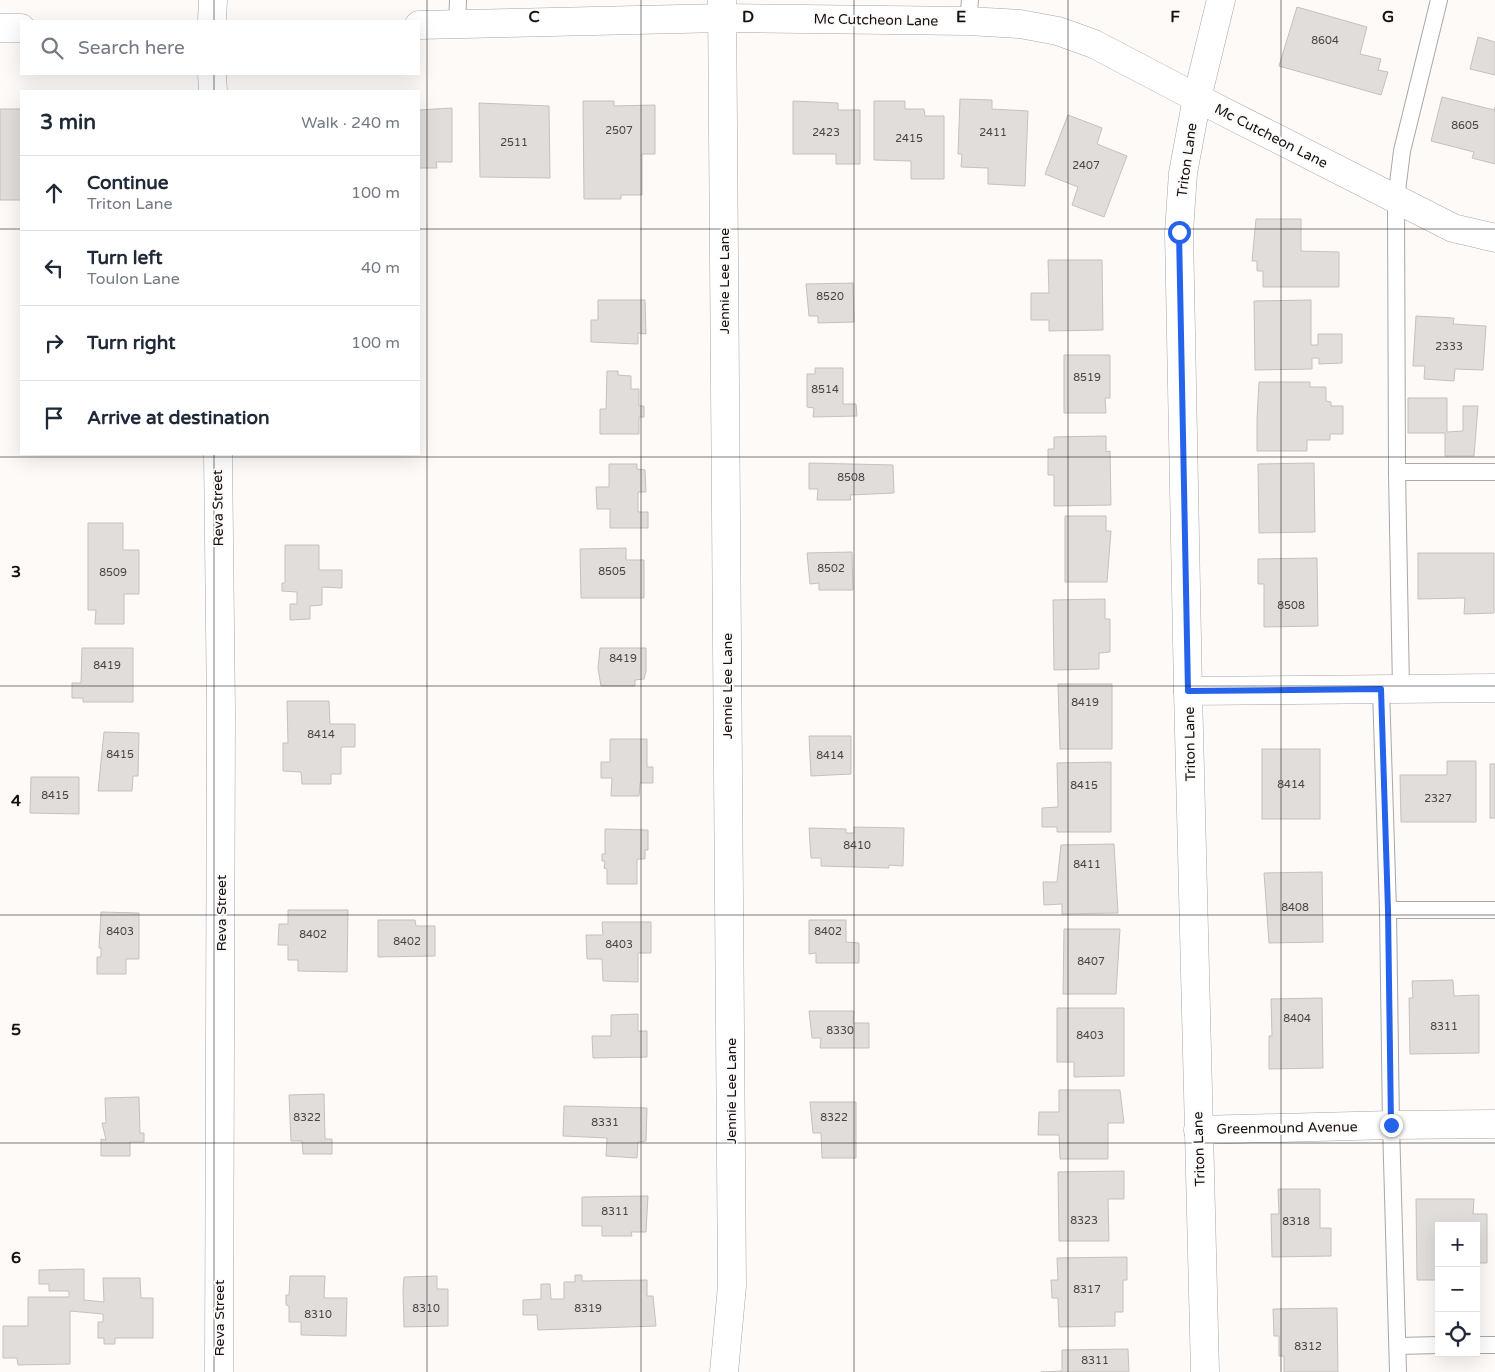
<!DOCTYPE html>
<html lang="en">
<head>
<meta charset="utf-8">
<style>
  body { margin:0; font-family:"Varela Round",sans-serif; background:#f2f2f3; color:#1f2937 }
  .controls { position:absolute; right:15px; bottom:15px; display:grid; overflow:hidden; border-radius:0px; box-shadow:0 5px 20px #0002 }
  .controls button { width:45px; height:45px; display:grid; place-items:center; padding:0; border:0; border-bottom:1px solid #e0e1e3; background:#fff; color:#1f2937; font:25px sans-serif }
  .stop { position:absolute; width:15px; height:15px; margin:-11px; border:4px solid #2563eb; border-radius:50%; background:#fff }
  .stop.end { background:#2563eb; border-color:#fff; box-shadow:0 1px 5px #0008 }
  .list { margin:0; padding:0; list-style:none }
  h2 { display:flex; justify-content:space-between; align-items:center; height:65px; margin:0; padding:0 20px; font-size:21px }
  h2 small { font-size:16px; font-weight:400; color:#747a83 }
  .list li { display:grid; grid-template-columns:32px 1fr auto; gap:15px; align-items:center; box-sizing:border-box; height:75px; padding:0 20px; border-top:1px solid #e0e1e3 }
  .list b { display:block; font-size:19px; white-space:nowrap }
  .list p { margin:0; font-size:16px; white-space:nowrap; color:#747a83 }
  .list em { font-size:16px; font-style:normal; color:#747a83 }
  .icon { flex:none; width:28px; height:28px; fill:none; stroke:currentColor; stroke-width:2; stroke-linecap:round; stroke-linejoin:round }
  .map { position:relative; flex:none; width:1495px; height:1372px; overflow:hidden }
  .search { position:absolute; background:#fff; box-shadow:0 5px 20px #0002; left:20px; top:20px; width:400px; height:55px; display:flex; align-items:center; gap:12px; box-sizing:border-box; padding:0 18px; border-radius:0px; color:#747a83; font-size:19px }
  .panel { position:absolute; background:#fff; box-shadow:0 5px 20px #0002; left:20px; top:90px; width:400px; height:365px; border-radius:0px }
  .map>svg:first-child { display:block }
</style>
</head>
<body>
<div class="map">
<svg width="1495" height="1372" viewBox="0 0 1495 1372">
  <rect width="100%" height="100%" fill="#fdfaf8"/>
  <g fill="#e0dddb" stroke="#c4c1bf">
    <polygon points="1297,7 1367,27 1360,54 1381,59 1378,70 1388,72 1381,95 1279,66"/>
    <polygon points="1478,37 1495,42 1495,75 1470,69"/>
    <polygon points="1442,97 1494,110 1495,107 1495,164 1472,158 1474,152 1431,141"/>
    <polygon points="960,99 992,100 992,109 1028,111 1025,186 988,184 988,168 961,167 962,154 958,154"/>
    <polygon points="583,101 614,101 614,106 655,105 655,154 642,154 642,195 621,195 621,199 584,199"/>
    <polygon points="793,101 838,103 838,110 860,110 860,164 836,164 836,154 793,154"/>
    <polygon points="874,101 905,101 905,109 924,109 925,116 944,116 944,179 911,179 911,161 874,160"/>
    <polygon points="479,103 549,106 550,178 480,177"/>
    <polygon points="452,108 452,162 436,162 437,168 419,168 419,110"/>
    <rect x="0" y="109" width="21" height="91"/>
    <polygon points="1068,115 1102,128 1097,144 1127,156 1104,217 1072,205 1078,187 1045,174"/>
    <polygon points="1256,219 1301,219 1301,251 1339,252 1339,287 1263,287 1263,271 1257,271 1257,261 1252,261"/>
    <polygon points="1048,260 1102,260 1103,330 1049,331 1049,320 1031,320 1031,293 1049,293"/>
    <polygon points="853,283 854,322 818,323 818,316 809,316 806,284"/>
    <polygon points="598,300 645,300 646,334 638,333 638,344 591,342 591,320 598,320"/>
    <polygon points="1311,300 1311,345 1318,345 1318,334 1342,334 1342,363 1319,364 1319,358 1312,358 1312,369 1255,370 1254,301"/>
    <polygon points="1416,316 1454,318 1453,324 1486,326 1483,370 1455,369 1454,381 1424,379 1425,366 1413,366"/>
    <polygon points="1064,355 1110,355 1110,398 1105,398 1106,413 1064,413"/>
    <polygon points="815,368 843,368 843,404 856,404 857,416 813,417 814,408 807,407 807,374 815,374"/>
    <polygon points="607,371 618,371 618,375 631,376 631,389 639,389 639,406 644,406 644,417 639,417 639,434 600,434 600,409 606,409"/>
    <polygon points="1259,382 1310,382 1310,387 1326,387 1326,401 1331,402 1331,406 1343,406 1343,434 1330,434 1330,440 1307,440 1307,451 1257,451 1257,419"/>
    <polygon points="1408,398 1447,398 1447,432 1463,431 1463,406 1478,406 1474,456 1445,456 1445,433 1408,433"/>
    <polygon points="1106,436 1106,452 1110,451 1111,505 1054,506 1054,475 1048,475 1048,449 1054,449 1054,437"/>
    <polygon points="809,463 893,465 894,493 850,495 851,500 817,500 818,489 809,489"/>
    <polygon points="1314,463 1315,532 1259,533 1258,464"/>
    <polygon points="609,464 637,464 637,469 645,470 646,492 638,492 638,512 648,512 648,528 610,528 610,509 597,509 596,487 609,487"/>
    <polygon points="1065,516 1106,516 1106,531 1111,531 1107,582 1065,582"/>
    <polygon points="88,523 123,523 123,550 139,550 139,594 124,594 124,624 95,624 96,610 88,610"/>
    <polygon points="285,545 319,545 319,570 342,570 342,588 322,587 322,605 310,606 310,619 290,620 290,604 297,604 297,592 282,591 282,583 285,583"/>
    <polygon points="626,548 626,560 644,560 644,598 581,598 580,549"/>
    <polygon points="852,552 853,590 819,590 819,583 810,584 807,553"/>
    <polygon points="1418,553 1494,553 1494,613 1464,614 1465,598 1418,599"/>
    <polygon points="1317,558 1318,626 1264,627 1264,584 1258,584 1258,559"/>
    <polygon points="1105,599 1105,619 1110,619 1110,652 1099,653 1099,669 1054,670 1053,600"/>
    <polygon points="82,648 133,648 133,702 83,702 83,698 72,698 72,683 81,683"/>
    <polygon points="600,648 646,648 646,671 644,679 635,680 635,686 601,686 598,668"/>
    <polygon points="1058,684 1112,684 1112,749 1060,749"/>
    <polygon points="287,701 329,701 330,724 355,724 355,747 341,747 341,774 331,774 331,784 302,784 301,772 283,771 283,743 288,743"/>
    <polygon points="104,732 139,733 138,776 133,776 132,791 98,791"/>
    <polygon points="809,736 851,736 851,774 811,776"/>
    <polygon points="610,739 647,739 647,767 653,767 653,783 640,783 639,796 611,796 612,778 601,778 601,762 610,762"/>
    <rect x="1262" y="749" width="58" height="70"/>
    <polygon points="1447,761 1476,761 1476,822 1401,822 1400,775 1447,775"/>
    <polygon points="1111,762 1111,832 1057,832 1057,827 1042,827 1042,808 1058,807 1057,763"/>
    <rect x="1490" y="764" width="5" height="54"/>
    <polygon points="31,777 79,777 79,814 30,813"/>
    <polygon points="854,827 904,828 903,866 889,865 889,868 821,866 821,858 811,858 809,828 846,829 846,833 854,833"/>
    <polygon points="605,829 648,830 648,850 645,850 645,859 637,859 637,884 607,884 607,869 604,868 605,861 602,861 602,854 605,854"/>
    <polygon points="1114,844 1118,913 1062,914 1062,904 1044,905 1043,882 1057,882 1061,845"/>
    <polygon points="1322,872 1323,942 1269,943 1264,873"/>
    <polygon points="288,910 348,910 347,972 298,971 298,960 288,960 288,945 278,945 279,924 288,924"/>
    <polygon points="101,912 139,913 139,959 126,959 126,974 97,974 97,957 101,957 101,948 99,948"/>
    <polygon points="378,920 415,920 416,926 435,926 435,956 378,957"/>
    <polygon points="809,920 846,920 846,942 859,943 859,963 816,963 816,953 809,954"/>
    <polygon points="602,922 651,922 651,953 638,953 638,982 603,981 602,959 587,959 586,935 603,935"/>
    <polygon points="1064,929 1120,929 1116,994 1063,994"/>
    <polygon points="1453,980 1454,996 1479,995 1479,1053 1410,1054 1409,998 1413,998 1412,981"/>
    <polygon points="1322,998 1323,1068 1269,1069 1269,1036 1272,1036 1271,999"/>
    <polygon points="1057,1008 1124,1008 1124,1076 1074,1077 1074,1062 1057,1062"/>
    <polygon points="809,1011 854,1011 853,1023 869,1023 869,1048 820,1048 821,1038 812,1038"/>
    <polygon points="638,1014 638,1031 647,1031 647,1057 593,1058 592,1036 611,1036 611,1015"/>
    <polygon points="1059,1090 1120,1090 1124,1123 1108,1123 1108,1159 1060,1159 1059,1135 1038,1135 1039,1112 1059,1112"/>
    <polygon points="324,1094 325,1139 332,1139 332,1154 303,1154 302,1141 291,1141 289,1095"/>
    <polygon points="139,1097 140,1133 144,1133 144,1142 130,1142 130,1156 101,1156 101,1139 106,1140 102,1123 106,1123 105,1098"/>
    <polygon points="810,1102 856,1102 856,1158 822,1158 821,1133 813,1133"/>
    <polygon points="564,1106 647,1108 646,1141 638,1142 637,1158 606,1156 607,1138 563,1136"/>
    <polygon points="1124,1171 1124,1199 1108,1199 1109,1241 1059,1241 1058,1172"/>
    <polygon points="1278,1189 1320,1189 1320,1228 1331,1228 1331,1256 1272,1257 1271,1214 1279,1214"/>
    <polygon points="648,1196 646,1232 631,1232 632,1236 602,1236 602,1226 582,1226 582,1197"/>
    <polygon points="1416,1199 1474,1199 1473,1214 1487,1214 1487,1263 1476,1263 1476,1226 1439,1226 1439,1280 1417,1280"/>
    <polygon points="1127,1257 1127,1280 1123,1280 1123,1312 1115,1312 1115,1326 1059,1327 1058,1298 1052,1298 1051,1280 1058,1280 1057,1258"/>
    <polygon points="84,1269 84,1300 104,1302 103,1278 140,1278 141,1298 153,1298 153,1338 115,1338 115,1344 104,1344 104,1338 98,1338 98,1322 103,1322 103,1314 70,1311 70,1364 18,1365 17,1358 3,1358 3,1326 28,1326 28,1297 69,1297 69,1291 49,1291 49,1284 39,1284 39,1270"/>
    <polygon points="575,1275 582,1275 582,1281 647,1280 647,1296 653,1296 656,1326 538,1330 537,1315 523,1315 523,1300 541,1299 541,1284 550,1284 551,1299 564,1299 564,1282 575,1282"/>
    <polygon points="290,1276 325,1276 324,1298 347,1298 346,1336 301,1335 301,1322 289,1322 289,1306 286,1305 286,1295 289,1295"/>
    <polygon points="437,1276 437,1289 448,1289 448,1326 404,1327 403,1290 404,1277"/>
    <polygon points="1337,1308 1338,1372 1284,1372 1284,1356 1279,1356 1279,1336 1274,1336 1273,1309"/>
    <polygon points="1128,1349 1129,1372 1041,1372 1062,1371 1062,1350"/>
  </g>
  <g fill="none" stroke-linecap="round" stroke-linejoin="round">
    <g stroke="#aaa7a5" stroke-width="18">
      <g id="service">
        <polyline points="968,21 970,0"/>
        <polyline points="457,25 458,0"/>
        <polyline points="1397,472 1495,472"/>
        <polyline points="1381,689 1388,910 1391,1125 1398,1372"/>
        <polyline points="1401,689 1397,472 1396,199 1402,151 1439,0"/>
        <polyline points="1388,910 1495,910"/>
        <polyline points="1476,1345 1495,1345"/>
        <polyline points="1398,1346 1439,1345"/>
      </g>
    </g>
    <g stroke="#aaa7a5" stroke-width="29">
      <g id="minor">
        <polyline points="212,21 213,0"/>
        <polyline points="212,74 213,91"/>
        <polyline points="218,454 221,711 219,1372"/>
        <polyline points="1188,691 1495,688"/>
        <polyline points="1198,1130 1391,1125 1495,1124"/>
        <polyline points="1205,1372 1188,691 1179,232 1183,173 1197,98 1221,0"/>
      </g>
    </g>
    <g stroke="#aaa7a5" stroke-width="29">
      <g id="tertiary">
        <polyline points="722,0 732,1286 724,1372"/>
        <polyline points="419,25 722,18 968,21 1020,24 1058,31 1094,44 1197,98 1453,228 1495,238"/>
        <polyline points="0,28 21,28"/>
      </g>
    </g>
    <use href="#service" stroke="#fff" stroke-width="16"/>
    <use href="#minor" stroke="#fff" stroke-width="28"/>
    <use href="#tertiary" stroke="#fff" stroke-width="28"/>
  </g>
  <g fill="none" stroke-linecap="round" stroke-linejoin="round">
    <polyline stroke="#2563eb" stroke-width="6" points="1179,232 1188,691 1381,689 1388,910 1391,1125"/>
  </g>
  <path fill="none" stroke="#141212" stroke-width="1" stroke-opacity="0.55" d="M 214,0 L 214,21M 427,0 L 427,1372M 641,0 L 641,1372M 854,0 L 854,1372M 1068,0 L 1068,1372M 1281,0 L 1281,1372M 214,74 L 214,91M 0,229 L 21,229M 419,229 L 1495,229M 214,454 L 214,1372M 0,457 L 1495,457M 0,686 L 1495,686M 0,915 L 1495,915M 0,1143 L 1495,1143"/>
  <g text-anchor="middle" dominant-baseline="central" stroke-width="4" stroke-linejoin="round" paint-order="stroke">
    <g font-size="11" fill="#474544">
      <text x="1325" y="40">8604</text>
      <text x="1465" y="125">8605</text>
      <text x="619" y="130">2507</text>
      <text x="826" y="132">2423</text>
      <text x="993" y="132">2411</text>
      <text x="909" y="138">2415</text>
      <text x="514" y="142">2511</text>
      <text x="1086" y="165">2407</text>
      <text x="830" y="296">8520</text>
      <text x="1449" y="346">2333</text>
      <text x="1087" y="377">8519</text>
      <text x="825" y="389">8514</text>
      <text x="851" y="477">8508</text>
      <text x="831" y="568">8502</text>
      <text x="612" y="571">8505</text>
      <text x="113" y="572">8509</text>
      <text x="1291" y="605">8508</text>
      <text x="623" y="658">8419</text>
      <text x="107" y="665">8419</text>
      <text x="1085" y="702">8419</text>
      <text x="321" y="734">8414</text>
      <text x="120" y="754">8415</text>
      <text x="830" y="755">8414</text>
      <text x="1291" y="784">8414</text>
      <text x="1084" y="785">8415</text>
      <text x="55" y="795">8415</text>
      <text x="1438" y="798">2327</text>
      <text x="857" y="845">8410</text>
      <text x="1087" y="864">8411</text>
      <text x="1295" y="907">8408</text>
      <text x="120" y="931">8403</text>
      <text x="828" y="931">8402</text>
      <text x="313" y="934">8402</text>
      <text x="407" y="941">8402</text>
      <text x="619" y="944">8403</text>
      <text x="1091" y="961">8407</text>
      <text x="1297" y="1018">8404</text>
      <text x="1444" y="1026">8311</text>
      <text x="840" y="1030">8330</text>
      <text x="1090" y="1035">8403</text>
      <text x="307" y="1117">8322</text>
      <text x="834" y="1117">8322</text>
      <text x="605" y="1122">8331</text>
      <text x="615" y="1211">8311</text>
      <text x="1084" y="1220">8323</text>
      <text x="1296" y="1221">8318</text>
      <text x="1087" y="1289">8317</text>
      <text x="426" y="1308">8310</text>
      <text x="588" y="1308">8319</text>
      <text x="318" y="1314">8310</text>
      <text x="1308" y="1346">8312</text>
      <text x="1095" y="1360">8311</text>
    </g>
    <g font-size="14" fill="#141212" stroke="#fdfaf8">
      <text transform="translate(876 20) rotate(1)">Mc Cutcheon Lane</text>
      <text transform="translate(1271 136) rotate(27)">Mc Cutcheon Lane</text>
      <text transform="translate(1187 160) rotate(-82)">Triton Lane</text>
      <text transform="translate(724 281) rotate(-90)">Jennie Lee Lane</text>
      <text transform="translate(218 508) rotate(-91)">Reva Street</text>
      <text transform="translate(727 686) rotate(-90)">Jennie Lee Lane</text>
      <text transform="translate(1190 744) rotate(-91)">Triton Lane</text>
      <text transform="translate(221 913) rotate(-90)">Reva Street</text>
      <text transform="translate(731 1091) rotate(-90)">Jennie Lee Lane</text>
      <text transform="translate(1287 1128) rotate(-1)">Greenmound Avenue</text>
      <text transform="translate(1199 1149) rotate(-92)">Triton Lane</text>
      <text transform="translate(219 1318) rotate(-90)">Reva Street</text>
    </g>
  </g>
  <g font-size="16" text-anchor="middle" font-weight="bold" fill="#141212" stroke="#fdfaf8" stroke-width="4" stroke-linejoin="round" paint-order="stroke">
    <text x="534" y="22">C</text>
    <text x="748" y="22">D</text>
    <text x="961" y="22">E</text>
    <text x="1175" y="22">F</text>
    <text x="1388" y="22">G</text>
    <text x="16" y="577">3</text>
    <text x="16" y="806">4</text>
    <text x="16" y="1035">5</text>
    <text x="16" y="1263">6</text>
  </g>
</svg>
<div class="controls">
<button>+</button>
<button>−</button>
<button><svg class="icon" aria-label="locate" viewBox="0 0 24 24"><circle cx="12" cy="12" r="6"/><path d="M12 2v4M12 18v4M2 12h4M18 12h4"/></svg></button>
</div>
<div class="stop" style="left:1179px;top:232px"></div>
<div class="stop end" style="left:1391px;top:1125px"></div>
<div class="search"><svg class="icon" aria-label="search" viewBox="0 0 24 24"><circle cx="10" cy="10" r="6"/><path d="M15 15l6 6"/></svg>Search here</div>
<section class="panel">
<h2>3 min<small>Walk · 240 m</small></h2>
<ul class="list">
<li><svg class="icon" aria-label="ahead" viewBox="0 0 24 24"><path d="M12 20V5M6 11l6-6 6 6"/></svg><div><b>Continue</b><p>Triton Lane</p></div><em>100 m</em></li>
<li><svg class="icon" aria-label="left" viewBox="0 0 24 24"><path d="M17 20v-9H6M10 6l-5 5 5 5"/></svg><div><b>Turn left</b><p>Toulon Lane</p></div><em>40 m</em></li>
<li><svg class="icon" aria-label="right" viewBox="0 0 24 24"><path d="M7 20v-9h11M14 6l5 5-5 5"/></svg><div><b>Turn right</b></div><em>100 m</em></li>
<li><svg class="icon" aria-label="arrive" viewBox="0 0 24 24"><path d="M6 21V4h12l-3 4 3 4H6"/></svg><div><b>Arrive at destination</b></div></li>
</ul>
</section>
</div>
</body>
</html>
